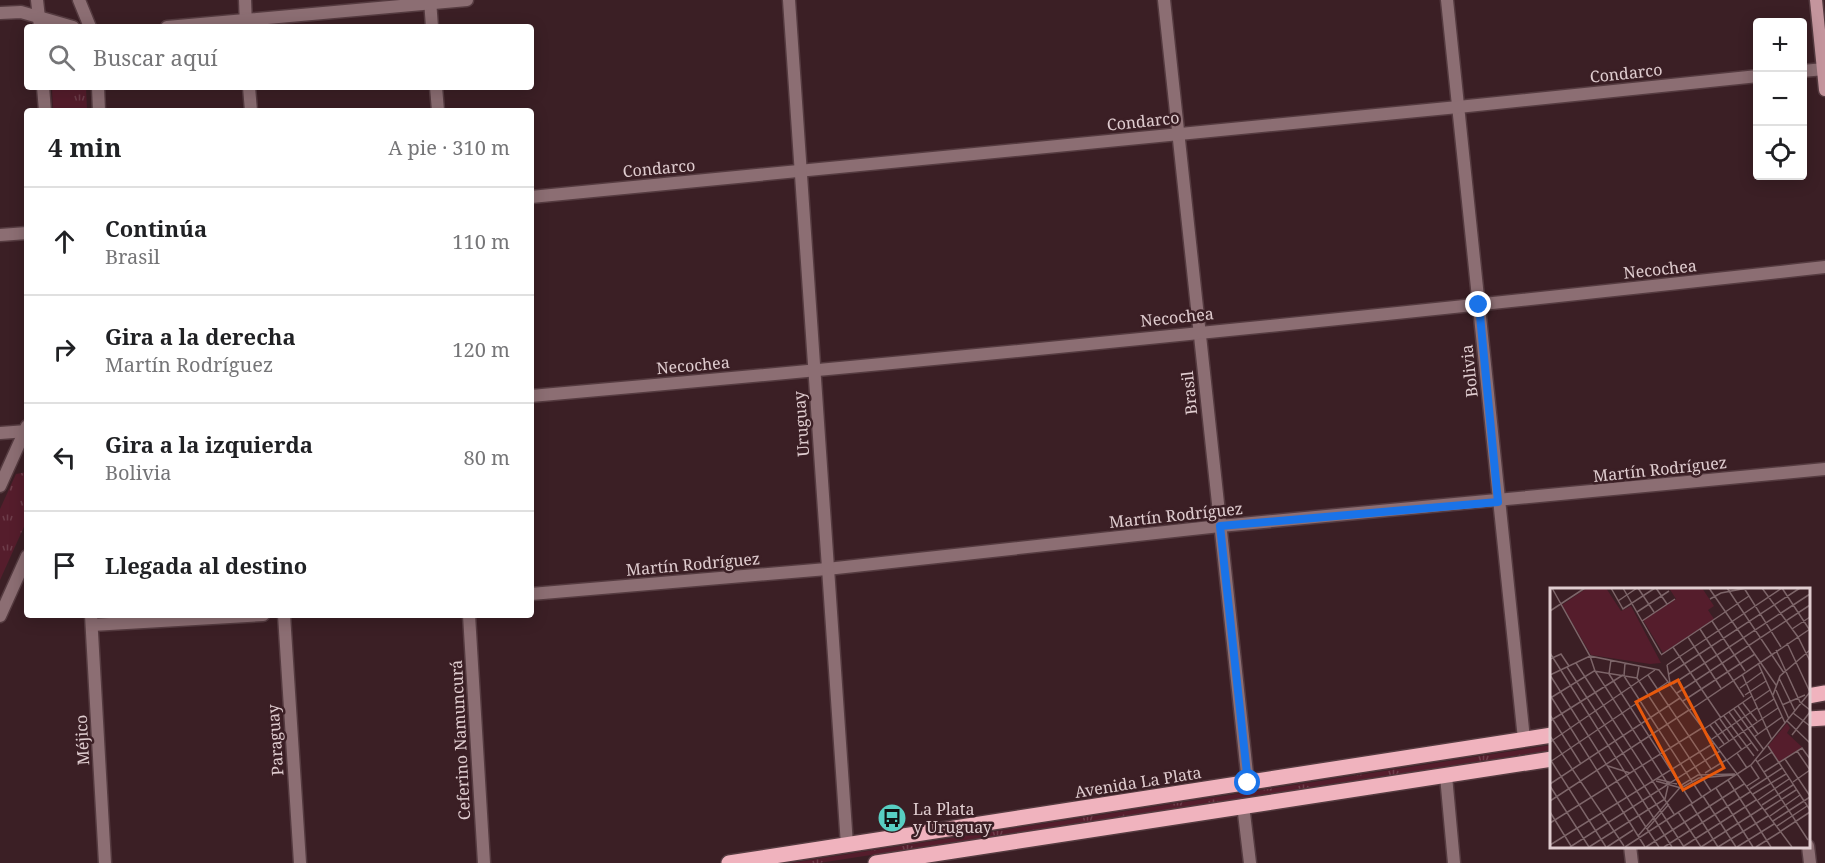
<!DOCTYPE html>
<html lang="es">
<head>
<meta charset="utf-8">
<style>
  body { margin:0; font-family:"Noto Serif",serif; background:#f6f6f6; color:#202124 }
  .controls { position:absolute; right:18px; top:18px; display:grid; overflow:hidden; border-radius:6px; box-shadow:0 3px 15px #0003 }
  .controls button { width:54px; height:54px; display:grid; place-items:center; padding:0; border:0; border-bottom:2px solid #e0e0e0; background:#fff; color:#202124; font:30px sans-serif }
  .stop { position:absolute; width:18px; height:18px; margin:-14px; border:4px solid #1a73e8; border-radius:50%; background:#fff }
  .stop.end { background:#1a73e8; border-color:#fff; box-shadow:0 2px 6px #0008 }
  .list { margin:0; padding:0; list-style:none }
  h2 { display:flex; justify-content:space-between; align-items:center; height:78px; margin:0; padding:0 24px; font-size:26px }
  h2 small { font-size:20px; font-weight:400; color:#757577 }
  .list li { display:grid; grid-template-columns:39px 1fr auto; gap:18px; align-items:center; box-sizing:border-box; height:108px; padding:0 24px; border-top:2px solid #e0e0e0 }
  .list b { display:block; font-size:22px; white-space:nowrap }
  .list p { margin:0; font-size:20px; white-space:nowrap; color:#757577 }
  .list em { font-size:20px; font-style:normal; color:#757577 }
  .icon { flex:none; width:33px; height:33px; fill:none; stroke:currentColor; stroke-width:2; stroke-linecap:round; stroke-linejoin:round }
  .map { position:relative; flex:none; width:1825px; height:863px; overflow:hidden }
  .search { position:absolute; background:#fff; box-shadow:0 3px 15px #0003; left:24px; top:24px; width:510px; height:66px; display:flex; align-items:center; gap:15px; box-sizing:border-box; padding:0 21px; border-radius:6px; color:#757577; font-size:22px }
  .panel { position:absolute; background:#fff; box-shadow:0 3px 15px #0003; left:24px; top:108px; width:510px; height:510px; border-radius:6px }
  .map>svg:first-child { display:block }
</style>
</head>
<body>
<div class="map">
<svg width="1825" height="863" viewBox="0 0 1825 863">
  <defs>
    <pattern id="grass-tufts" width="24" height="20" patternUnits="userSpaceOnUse" patternTransform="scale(1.5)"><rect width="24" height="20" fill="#551d2c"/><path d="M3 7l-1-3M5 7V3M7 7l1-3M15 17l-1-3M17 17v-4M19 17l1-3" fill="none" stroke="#6d3d4a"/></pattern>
  </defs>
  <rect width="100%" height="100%" fill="#3b1f25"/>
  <g fill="url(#grass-tufts)">
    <polygon points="52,87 86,87 87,111 53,111"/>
    <polygon points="27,472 27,520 0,580 0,509 16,474"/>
    <polygon points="1552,745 1552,750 819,863 791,863"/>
  </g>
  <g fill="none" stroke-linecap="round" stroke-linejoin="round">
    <g stroke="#553b40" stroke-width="15">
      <g id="minor">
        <polyline points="37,0 40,27"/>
        <polyline points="79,0 90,27"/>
        <polyline points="245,0 246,26"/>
        <polyline points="430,0 432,27"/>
        <polyline points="1164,0 1248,783"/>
        <polyline points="1447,0 1524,739"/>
        <polyline points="0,13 21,12 73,27"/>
        <polyline points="167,27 467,0"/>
        <polyline points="1802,71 1825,69"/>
        <polyline points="43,87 45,111"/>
        <polyline points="98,87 99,111"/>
        <polyline points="249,87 251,111"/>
        <polyline points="436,87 438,111"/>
        <polyline points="531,197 1458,107 1758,76"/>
        <polyline points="0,235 27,233"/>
        <path d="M 531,396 C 963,358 1394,315 1825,267"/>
        <polyline points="0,433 27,431"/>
        <polyline points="0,486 27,426"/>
        <polyline points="531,594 827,569 1220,526 1825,469"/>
        <polyline points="91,615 105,863"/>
        <polyline points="284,615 300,863"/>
        <polyline points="469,615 484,863"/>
        <polyline points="0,616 27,556"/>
        <polyline points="92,625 263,615"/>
        <polyline points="1446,776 1454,863"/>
        <polyline points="1243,805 1250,863"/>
        <polyline points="1630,846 1632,863"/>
        <polyline points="1808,846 1810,863"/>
      </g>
    </g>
    <g stroke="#553b40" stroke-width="15">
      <polyline id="tertiary" points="789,0 847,845"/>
    </g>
    <g stroke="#553b40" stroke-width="15">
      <polyline id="secondary" points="1816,0 1825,90"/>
    </g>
    <g stroke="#553b40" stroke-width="18">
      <g id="primary">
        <polyline points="1808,696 1825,693"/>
        <polyline points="1808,719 1825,718"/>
        <polyline points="729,863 1552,735"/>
        <polyline points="876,863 1552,759"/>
      </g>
    </g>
    <use href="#minor" stroke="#8c6e73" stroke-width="12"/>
    <use href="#tertiary" stroke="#8c6e73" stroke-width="12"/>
    <use href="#secondary" stroke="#c4959d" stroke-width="12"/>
    <use href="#primary" stroke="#f0b3be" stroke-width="15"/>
  </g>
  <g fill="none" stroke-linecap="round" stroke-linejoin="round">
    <polyline stroke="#1a73e8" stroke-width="8" points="1248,783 1220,526 1498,502 1479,305"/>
  </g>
  <defs>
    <g id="bus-disc" transform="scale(1.5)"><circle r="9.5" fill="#57cec2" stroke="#3b1f25"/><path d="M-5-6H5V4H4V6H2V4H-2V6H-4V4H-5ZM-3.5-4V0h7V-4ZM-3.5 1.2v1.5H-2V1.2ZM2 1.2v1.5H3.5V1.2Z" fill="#111"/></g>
  </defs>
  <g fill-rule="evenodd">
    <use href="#bus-disc" x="892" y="818"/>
  </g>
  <g text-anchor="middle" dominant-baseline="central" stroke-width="5" stroke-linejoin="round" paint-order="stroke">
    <g font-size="16" fill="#e0cdd0" stroke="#3b1f25">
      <text transform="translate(1626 73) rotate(-6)">Condarco</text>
      <text transform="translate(1143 121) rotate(-6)">Condarco</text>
      <text transform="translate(659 168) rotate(-5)">Condarco</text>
      <text transform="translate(1660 269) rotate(-6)">Necochea</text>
      <text transform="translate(1177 317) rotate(-6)">Necochea</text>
      <text transform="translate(693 365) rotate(-5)">Necochea</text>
      <text transform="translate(1469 371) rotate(-96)">Bolivia</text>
      <text transform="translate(1189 393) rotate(-96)">Brasil</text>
      <text transform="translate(801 424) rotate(-94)">Uruguay</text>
      <text transform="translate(1660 469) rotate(-6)">Martín Rodríguez</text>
      <text transform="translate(1176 515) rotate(-6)">Martín Rodríguez</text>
      <text transform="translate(693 564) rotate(-5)">Martín Rodríguez</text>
      <text transform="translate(82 740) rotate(-93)">Méjico</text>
      <text transform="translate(275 740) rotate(-94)">Paraguay</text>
      <text transform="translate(460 740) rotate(-93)">Ceferino Namuncurá</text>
      <text transform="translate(1138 782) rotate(-9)">Avenida La Plata</text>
    </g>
    <g font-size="16" fill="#e0cdd0" stroke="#3b1f25" text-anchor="start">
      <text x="913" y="809">La Plata<tspan x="913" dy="18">y Uruguay</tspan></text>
    </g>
  </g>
  <g transform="translate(1550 588)">
    <rect width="260" height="260" fill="#3b1f25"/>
    <path d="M 119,0 L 152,0 L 164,18 L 158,22 L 164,31 L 113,65 L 93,32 L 126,11 Z" fill="#551d2c"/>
    <path d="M 37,0 L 56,0 L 71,23 L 81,18 L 111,75 L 100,76 L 41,67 L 12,17 ZM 237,135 L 240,140 L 237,145 L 252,159 L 229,174 L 218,158 Z" fill="#551d2c"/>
    <path fill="none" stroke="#7d6569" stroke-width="1.5" d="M 2,0 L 40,68 L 109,82 L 242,259M 61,0 L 73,21 L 105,0M 73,0 L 111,66M 88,0 L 104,24M 106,0 L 117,16M 159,0 L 226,97M 177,0 L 234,85M 194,0 L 231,59M 212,0 L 248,49 L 260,73M 232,0 L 259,41M 160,11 L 171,5 L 197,0M 68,13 L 87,0M 0,23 L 35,0M 87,24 L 119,3M 92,33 L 125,11M 162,33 L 195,83M 150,41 L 194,109M 242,41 L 260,29M 138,49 L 171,100M 237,55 L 260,104M 123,59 L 171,130M 226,62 L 250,114 L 260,122M 0,65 L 122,259M 111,67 L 199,8M 0,71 L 11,66 L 19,78M 61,72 L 59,86 L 142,215M 26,75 L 124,226M 75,75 L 74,88 L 152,209M 208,75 L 235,135M 117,77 L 120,95M 117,77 L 232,0M 17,79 L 134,259M 89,79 L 87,90 L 161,203M 119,86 L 250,0M 192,86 L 222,152M 0,87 L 40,68 L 45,83 L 118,196M 0,87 L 99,244M 98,87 L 161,181M 229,90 L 245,123M 123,96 L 260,6M 190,100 L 212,84M 226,102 L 239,131M 127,105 L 260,17M 0,107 L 95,259M 195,107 L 216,93M 223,107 L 230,88 L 260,62M 2,109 L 44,83 L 87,90M 133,113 L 205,66M 204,113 L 220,102M 193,115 L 207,133M 232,117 L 255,107M 188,118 L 208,146M 184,121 L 214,162M 140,122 L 260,41M 208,122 L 224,111M 179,124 L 208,163M 243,125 L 260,138M 0,127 L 31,176M 174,128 L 204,168M 170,131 L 192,162M 0,133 L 73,87M 237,133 L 260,155M 165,134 L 179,153M 160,137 L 174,156M 154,141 L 202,108M 242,147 L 260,124M 0,148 L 74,258M 204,149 L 232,129M 162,151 L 207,120M 0,154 L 105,82M 218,158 L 260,222M 169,160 L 228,120M 247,163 L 260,182M 187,165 L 197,180M 0,171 L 56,259M 235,171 L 260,208M 177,172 L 201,155M 206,172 L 258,252M 0,174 L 118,94M 207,174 L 222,164M 58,178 L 80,185M 214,184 L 252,160 L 260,171M 155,185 L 176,172M 107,191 L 127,196M 178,192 L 221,259M 106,193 L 131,200M 243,194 L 260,182M 0,196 L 130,110M 0,198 L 39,259M 197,198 L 209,190 L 201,178M 133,199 L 149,190 L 184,187M 166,200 L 203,259M 200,201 L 232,180M 203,206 L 236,186M 153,208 L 186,259M 208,212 L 239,191M 0,213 L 139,122M 141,216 L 168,259M 212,217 L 243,197M 215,222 L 246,202M 0,224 L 21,258M 128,224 L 151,259M 220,228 L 250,207M 223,233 L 260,209M 0,235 L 152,140M 227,238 L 257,218M 97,241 L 119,216M 231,243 L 260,224M 99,244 L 109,259M 88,248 L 133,196 L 148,187 L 185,186M 0,257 L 164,155M 134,258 L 206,212M 20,259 L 170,163M 39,259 L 115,211 L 118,198M 57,259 L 83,242M 75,259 L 201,177 L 260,104M 96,259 L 194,196M 114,259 L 200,204M 151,259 L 212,220M 168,259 L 218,228M 187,259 L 224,236M 206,259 L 230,244"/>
    <path fill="#e8590c" fill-opacity="0.15" stroke="#e8590c" stroke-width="3" d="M 128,92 L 174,180 L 133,202 L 86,114 Z"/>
    <rect width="260" height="260" fill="none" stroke="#e0cdd0" stroke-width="3"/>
  </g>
</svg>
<div class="controls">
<button>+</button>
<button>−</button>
<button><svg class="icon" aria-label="locate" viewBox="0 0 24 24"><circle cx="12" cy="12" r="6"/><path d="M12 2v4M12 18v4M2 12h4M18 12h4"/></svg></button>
</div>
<div class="stop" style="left:1248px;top:783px"></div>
<div class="stop end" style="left:1479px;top:305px"></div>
<div class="search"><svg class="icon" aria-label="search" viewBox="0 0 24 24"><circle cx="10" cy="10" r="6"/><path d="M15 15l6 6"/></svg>Buscar aquí</div>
<section class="panel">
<h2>4 min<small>A pie · 310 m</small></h2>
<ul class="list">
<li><svg class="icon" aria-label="ahead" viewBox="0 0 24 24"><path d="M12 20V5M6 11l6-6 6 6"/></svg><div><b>Continúa</b><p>Brasil</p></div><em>110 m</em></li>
<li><svg class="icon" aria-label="right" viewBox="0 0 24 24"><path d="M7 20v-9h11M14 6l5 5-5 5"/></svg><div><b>Gira a la derecha</b><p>Martín Rodríguez</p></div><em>120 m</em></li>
<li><svg class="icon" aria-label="left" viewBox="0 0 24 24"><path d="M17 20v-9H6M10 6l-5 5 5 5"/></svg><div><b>Gira a la izquierda</b><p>Bolivia</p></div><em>80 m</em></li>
<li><svg class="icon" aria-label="arrive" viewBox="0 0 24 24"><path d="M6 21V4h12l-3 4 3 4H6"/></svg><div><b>Llegada al destino</b></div></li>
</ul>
</section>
</div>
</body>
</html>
